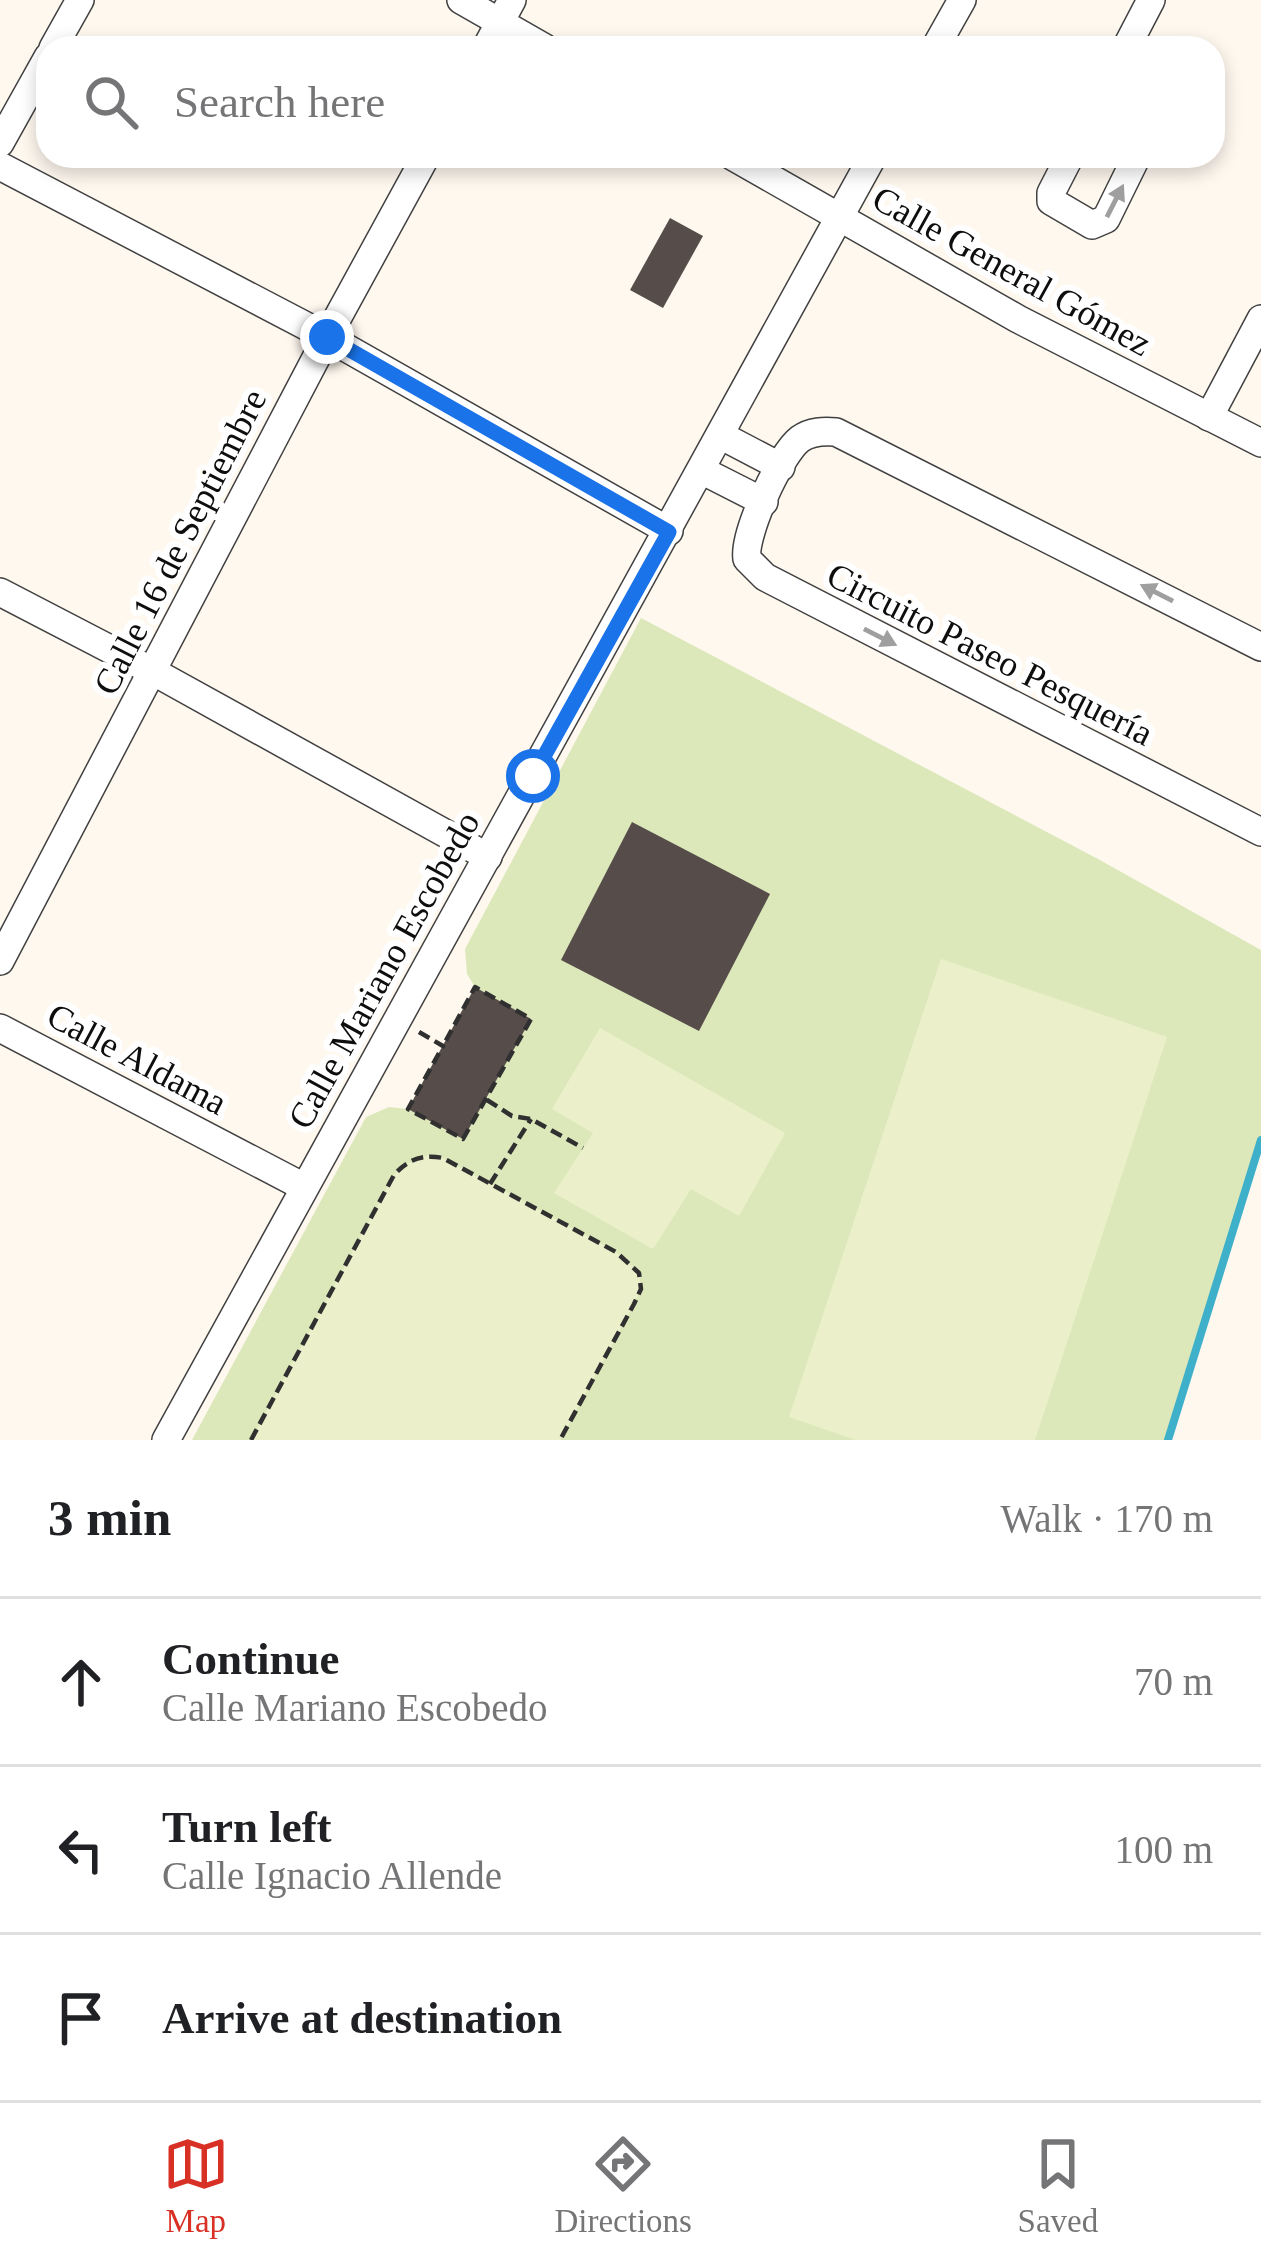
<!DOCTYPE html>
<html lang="en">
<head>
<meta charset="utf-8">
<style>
  body { margin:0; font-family:Georgia,serif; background:#f2f2f2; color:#202124 }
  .stop { position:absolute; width:36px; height:36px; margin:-27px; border:9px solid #1a73e8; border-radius:50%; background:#fff }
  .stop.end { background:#1a73e8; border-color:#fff; box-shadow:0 3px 12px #0008 }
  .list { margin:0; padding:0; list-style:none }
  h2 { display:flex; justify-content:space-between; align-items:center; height:156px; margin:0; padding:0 48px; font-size:51px }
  h2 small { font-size:39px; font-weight:400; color:#757577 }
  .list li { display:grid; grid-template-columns:78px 1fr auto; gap:36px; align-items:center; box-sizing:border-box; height:168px; padding:0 48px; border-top:3px solid #e0e0e0 }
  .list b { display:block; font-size:45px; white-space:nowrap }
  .list p { margin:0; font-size:39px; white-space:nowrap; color:#757577 }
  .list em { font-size:39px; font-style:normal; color:#757577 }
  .icon { flex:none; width:66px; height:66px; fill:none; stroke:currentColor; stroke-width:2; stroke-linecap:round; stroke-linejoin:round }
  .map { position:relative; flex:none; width:1261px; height:1440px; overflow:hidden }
  .search { position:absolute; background:#fff; box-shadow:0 6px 18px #0003; left:36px; right:36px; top:36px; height:132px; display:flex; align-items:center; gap:30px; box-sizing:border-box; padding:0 42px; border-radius:36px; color:#757577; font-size:45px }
  .sheet { height:660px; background:#fff }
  nav { display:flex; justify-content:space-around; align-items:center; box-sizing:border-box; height:168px; border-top:3px solid #e0e0e0; background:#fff; font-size:33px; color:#757577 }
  nav a { display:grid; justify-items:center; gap:6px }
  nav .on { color:#d93025 }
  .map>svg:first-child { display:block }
</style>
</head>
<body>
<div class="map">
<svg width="1261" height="1440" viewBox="0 0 1261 1440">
  <rect width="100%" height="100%" fill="#fff8ef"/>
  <polygon fill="#dce8ba" points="641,618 1098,859 1261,950 1261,1139 1167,1440 192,1440 366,1117 389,1107 408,1109 475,987 467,974 465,949"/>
  <g fill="#ebf0cb">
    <polygon points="941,959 1167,1037 1035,1440 856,1440 789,1417"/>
    <polygon points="600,1028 785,1133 739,1216 691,1189 653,1249 554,1193 593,1133 552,1109"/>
    <polygon points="428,1155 443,1158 616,1252 639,1273 641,1289 634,1304 560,1440 251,1440 394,1175 402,1166"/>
  </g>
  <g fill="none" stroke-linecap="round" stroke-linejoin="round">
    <polyline stroke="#3eb0ca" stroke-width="8" points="1168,1440 1261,1140"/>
  </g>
  <g fill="#564d4b">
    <polygon points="670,218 703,236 663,308 630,290"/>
    <polygon points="632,822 770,894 699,1031 561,960"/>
    <polygon points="475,987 531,1019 463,1139 408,1109"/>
  </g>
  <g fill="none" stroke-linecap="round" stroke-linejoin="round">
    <g stroke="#414141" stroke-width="30">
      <g id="street">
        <polyline points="461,0 545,48"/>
        <polyline points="53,48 80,0"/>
        <polyline points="486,48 512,0"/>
        <polyline points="935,48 962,0"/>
        <polyline points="1126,48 1151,0"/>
        <polyline points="0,143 48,57"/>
        <polyline points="732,156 1018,319 1261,443"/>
        <polyline points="1070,156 1051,193 1051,201 1092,225 1106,219 1137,156"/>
        <polyline points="0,166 327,337 669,531"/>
        <polyline points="1209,417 1261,319"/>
        <polyline points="720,435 781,467"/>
        <polyline points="701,470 764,502"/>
        <polyline points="0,592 154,672 488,857"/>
        <path d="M 1261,647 L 836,432 C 824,431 811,431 800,439 C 780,454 743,535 747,559 L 765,577 L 1261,832"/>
        <polyline points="0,961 327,337 426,156"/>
        <polyline points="0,1028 304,1187"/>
        <polyline points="166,1440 873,156"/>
      </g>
    </g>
    <g stroke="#303030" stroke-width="4.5" stroke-dasharray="12 6" stroke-linecap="butt">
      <polyline points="419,1032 443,1046 408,1109 463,1139 531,1019 475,987 443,1046"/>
      <polyline points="487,1100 512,1116 531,1119 583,1148"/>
      <polyline points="490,1184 531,1119"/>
      <path d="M 251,1440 L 394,1175 C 408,1159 423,1154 443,1158 L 616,1252 L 639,1273 L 641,1289 L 634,1304 L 560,1440"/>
    </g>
    <use href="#street" stroke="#fff" stroke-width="27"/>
  </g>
  <defs><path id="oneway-solid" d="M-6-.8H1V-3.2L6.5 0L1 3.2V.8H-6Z" transform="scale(3)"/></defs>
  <g fill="#9f9f9f">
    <use href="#oneway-solid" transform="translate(1115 201) rotate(-63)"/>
    <use href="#oneway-solid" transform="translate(1157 593) rotate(-153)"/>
    <use href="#oneway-solid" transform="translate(880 637) rotate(27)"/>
  </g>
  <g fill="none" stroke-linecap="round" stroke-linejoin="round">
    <polyline stroke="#1a73e8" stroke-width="15" points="327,337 669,532 533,776"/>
  </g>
  <g text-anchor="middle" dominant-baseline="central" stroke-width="12" stroke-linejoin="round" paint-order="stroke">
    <g font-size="36" fill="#0e0e0e" stroke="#fff">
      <text transform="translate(1012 271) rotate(29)">Calle General Gómez</text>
      <text transform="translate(180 542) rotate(-63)">Calle 16 de Septiembre</text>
      <text transform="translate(990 654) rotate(27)">Circuito Paseo Pesquería</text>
      <text transform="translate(384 970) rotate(-61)">Calle Mariano Escobedo</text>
      <text transform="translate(137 1059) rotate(28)">Calle Aldama</text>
    </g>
  </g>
</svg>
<div class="stop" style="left:533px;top:776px"></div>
<div class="stop end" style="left:327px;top:337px"></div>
<div class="search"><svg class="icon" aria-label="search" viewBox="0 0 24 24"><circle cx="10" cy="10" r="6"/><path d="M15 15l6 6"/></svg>Search here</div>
</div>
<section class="sheet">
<h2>3 min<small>Walk · 170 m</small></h2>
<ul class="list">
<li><svg class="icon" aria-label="ahead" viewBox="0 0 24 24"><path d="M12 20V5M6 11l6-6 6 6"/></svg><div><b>Continue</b><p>Calle Mariano Escobedo</p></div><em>70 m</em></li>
<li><svg class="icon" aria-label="left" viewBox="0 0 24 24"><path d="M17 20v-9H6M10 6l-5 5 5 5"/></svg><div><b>Turn left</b><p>Calle Ignacio Allende</p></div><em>100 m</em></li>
<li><svg class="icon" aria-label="arrive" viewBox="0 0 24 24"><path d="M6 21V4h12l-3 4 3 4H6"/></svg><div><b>Arrive at destination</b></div></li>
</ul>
</section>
<nav>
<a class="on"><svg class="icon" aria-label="map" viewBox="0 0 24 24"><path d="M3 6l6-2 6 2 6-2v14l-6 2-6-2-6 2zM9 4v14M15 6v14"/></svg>Map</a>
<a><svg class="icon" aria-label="directions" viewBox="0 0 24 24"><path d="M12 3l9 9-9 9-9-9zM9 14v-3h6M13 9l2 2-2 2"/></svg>Directions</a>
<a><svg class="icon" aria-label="saved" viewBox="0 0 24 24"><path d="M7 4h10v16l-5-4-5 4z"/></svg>Saved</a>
</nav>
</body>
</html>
